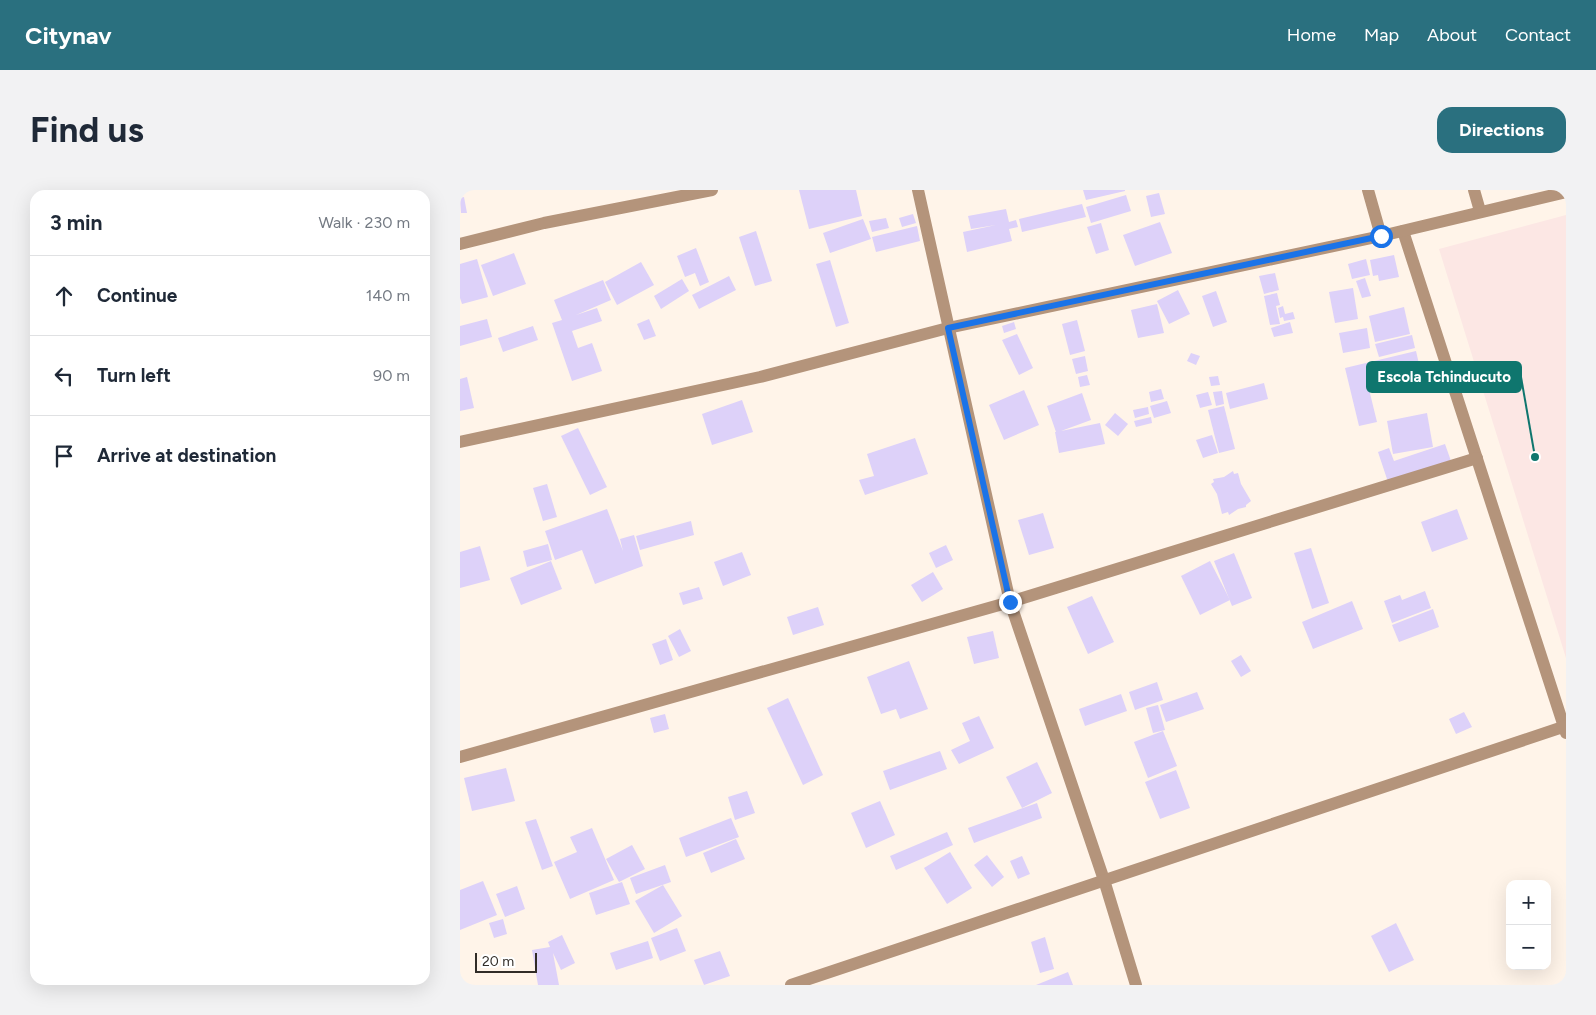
<!DOCTYPE html>
<html lang="en">
<head>
<meta charset="utf-8">
<style>
  body { margin:0; font-family:Figtree,sans-serif; background:#f2f2f3; color:#1f2937 }
  .controls { position:absolute; right:15px; bottom:15px; display:grid; overflow:hidden; border-radius:10px; box-shadow:0 5px 20px #0002 }
  .controls button { width:45px; height:45px; display:grid; place-items:center; padding:0; border:0; border-bottom:1px solid #e0e1e3; background:#fff; color:#1f2937; font:25px sans-serif }
  .scale { position:absolute; left:15px; bottom:12px; width:62px; box-sizing:border-box; padding-left:5px; border:2px solid #312c27; border-top:0; font-size:14px; line-height:18px; white-space:nowrap; color:#312c27; -webkit-text-stroke:4px #fff; paint-order:stroke }
  .stop { position:absolute; width:15px; height:15px; margin:-11px; border:4px solid #1a73e8; border-radius:50%; background:#fff }
  .stop.end { background:#1a73e8; border-color:#fff; box-shadow:0 1px 5px #0008 }
  .list { margin:0; padding:0; list-style:none }
  h2 { display:flex; justify-content:space-between; align-items:center; height:65px; margin:0; padding:0 20px; font-size:21px }
  h2 small { font-size:16px; font-weight:400; color:#747a83 }
  .list li { display:grid; grid-template-columns:32px 1fr auto; gap:15px; align-items:center; box-sizing:border-box; height:80px; padding:0 20px; border-top:1px solid #e0e1e3 }
  .list b { display:block; font-size:19px; white-space:nowrap }
  .list em { font-size:16px; font-style:normal; color:#747a83 }
  .icon { flex:none; width:28px; height:28px; fill:none; stroke:currentColor; stroke-width:2; stroke-linecap:round; stroke-linejoin:round }
  .map { position:relative; flex:none; width:1106px; height:795px; overflow:hidden; border-radius:15px }
  header { display:flex; align-items:center; gap:30px; box-sizing:border-box; height:70px; padding:0 25px; background:#2a707f; color:#fff }
  header strong { font-size:24px }
  nav { display:flex; gap:28px; margin-inline-start:auto; font-size:18px }
  .intro { display:flex; align-items:center; justify-content:space-between; box-sizing:border-box; height:120px; padding:0 30px }
  h1 { margin:0; font-size:35px }
  .button { padding:12px 22px; border-radius:15px; background:#2a707f; color:#fff; font-size:18px; font-weight:700 }
  main { display:flex; gap:30px; padding:0 30px }
  aside { flex:1; background:#fff; border-radius:15px; box-shadow:0 5px 20px #0002 }
  .map>svg:first-child { display:block }
</style>
</head>
<body>
<header>
<strong>Citynav</strong>
<nav><a>Home</a><a>Map</a><a>About</a><a>Contact</a></nav>
</header>
<div class="intro"><h1>Find us</h1><a class="button">Directions</a></div>
<main>
<aside>
<h2>3 min<small>Walk · 230 m</small></h2>
<ul class="list">
<li><svg class="icon" aria-label="ahead" viewBox="0 0 24 24"><path d="M12 20V5M6 11l6-6 6 6"/></svg><div><b>Continue</b></div><em>140 m</em></li>
<li><svg class="icon" aria-label="left" viewBox="0 0 24 24"><path d="M17 20v-9H6M10 6l-5 5 5 5"/></svg><div><b>Turn left</b></div><em>90 m</em></li>
<li><svg class="icon" aria-label="arrive" viewBox="0 0 24 24"><path d="M6 21V4h12l-3 4 3 4H6"/></svg><div><b>Arrive at destination</b></div></li>
</ul>
</aside>
<div class="map">
<svg width="1106" height="795" viewBox="0 0 1106 795">
  <rect width="100%" height="100%" fill="#fff4e9"/>
  <polygon fill="#fce7e4" points="1106,25 1106,468 979,59"/>
  <g fill="#ddd1f9">
    <polygon points="339,0 396,0 402,26 349,39"/>
    <polygon points="623,0 665,0 665,1 626,10"/>
    <polygon points="699,3 705,24 691,27 686,6"/>
    <polygon points="666,5 671,21 631,33 626,17"/>
    <polygon points="4,7 7,23 1,23 0,8"/>
    <polygon points="622,14 626,27 562,42 559,29"/>
    <polygon points="546,19 549,32 556,30 558,37 549,39 552,51 507,62 503,42 536,35 511,39 508,26"/>
    <polygon points="453,24 456,33 442,37 439,28"/>
    <polygon points="426,28 429,38 412,42 409,31"/>
    <polygon points="403,29 411,49 370,63 363,43"/>
    <polygon points="700,32 712,63 675,76 663,45"/>
    <polygon points="641,33 649,60 636,64 627,37"/>
    <polygon points="457,36 460,51 416,62 412,47"/>
    <polygon points="296,41 312,91 295,96 279,47"/>
    <polygon points="236,58 249,92 240,96 235,83 225,87 217,66"/>
    <polygon points="54,63 66,94 33,106 21,75"/>
    <polygon points="934,65 939,87 919,91 918,85 913,86 910,70"/>
    <polygon points="17,69 28,107 2,114 0,108 0,74"/>
    <polygon points="906,69 910,85 892,89 888,74"/>
    <polygon points="370,70 389,133 376,137 356,74"/>
    <polygon points="181,72 194,95 157,115 145,92"/>
    <polygon points="815,83 819,100 804,104 799,86"/>
    <polygon points="269,86 276,100 239,119 232,105"/>
    <polygon points="905,88 911,106 902,108 896,91"/>
    <polygon points="222,89 229,101 201,119 194,106"/>
    <polygon points="143,90 151,110 116,125 137,118 142,131 112,141 118,158 132,153 142,181 112,191 92,133 102,130 94,110"/>
    <polygon points="893,98 898,129 875,133 869,102"/>
    <polygon points="718,100 730,124 709,134 697,111"/>
    <polygon points="756,101 767,132 753,137 742,106"/>
    <polygon points="817,103 820,115 816,116 820,134 810,135 804,106"/>
    <polygon points="697,114 704,143 678,148 671,120"/>
    <polygon points="823,116 825,124 833,122 835,129 824,131 823,127 820,128 818,118"/>
    <polygon points="944,117 950,144 915,152 909,126"/>
    <polygon points="27,129 32,147 0,156 0,136"/>
    <polygon points="189,129 196,146 184,150 177,134"/>
    <polygon points="617,130 625,161 610,165 602,134"/>
    <polygon points="554,132 556,139 544,143 542,136"/>
    <polygon points="830,132 833,143 814,147 811,138"/>
    <polygon points="73,136 78,150 43,162 38,148"/>
    <polygon points="907,138 910,158 883,163 879,143"/>
    <polygon points="557,144 573,178 559,185 542,150"/>
    <polygon points="952,145 955,158 919,167 915,154"/>
    <polygon points="956,161 959,174 906,187 917,232 899,236 885,178"/>
    <polygon points="731,163 740,166 736,175 727,171"/>
    <polygon points="625,166 628,181 616,184 612,169"/>
    <polygon points="627,185 630,195 620,197 618,187"/>
    <polygon points="758,186 760,195 751,196 749,187"/>
    <polygon points="7,187 14,218 0,221 0,189"/>
    <polygon points="804,193 808,209 770,219 766,203"/>
    <polygon points="701,199 704,209 691,212 689,202"/>
    <polygon points="564,200 579,235 544,250 529,215"/>
    <polygon points="762,201 764,214 756,216 753,202"/>
    <polygon points="748,202 752,215 740,218 736,205"/>
    <polygon points="622,203 631,230 601,241 640,233 645,254 599,263 595,242 596,242 587,216"/>
    <polygon points="282,210 293,242 252,255 242,224"/>
    <polygon points="707,211 711,223 694,228 690,216"/>
    <polygon points="764,216 775,259 759,263 748,220"/>
    <polygon points="688,217 689,224 675,228 673,220"/>
    <polygon points="655,223 668,234 658,246 645,235"/>
    <polygon points="967,223 973,257 933,264 927,231"/>
    <polygon points="691,227 692,233 676,237 674,231"/>
    <polygon points="118,238 147,297 130,305 101,246"/>
    <polygon points="752,245 758,263 743,268 736,250"/>
    <polygon points="455,248 468,284 405,305 399,290 414,286 407,264"/>
    <polygon points="985,254 991,271 928,292 918,262 929,258 934,271"/>
    <polygon points="773,281 774,284 778,283 781,294 791,311 786,315 786,317 778,319 769,325 768,322 762,324 757,304 751,294 754,292 753,289 764,287"/>
    <polygon points="87,294 97,327 83,331 73,298"/>
    <polygon points="147,319 163,361 160,349 174,345 183,376 135,394 122,360 95,370 85,341"/>
    <polygon points="997,319 1008,349 972,362 961,332"/>
    <polygon points="583,323 594,358 569,365 558,330"/>
    <polygon points="231,331 234,345 180,360 176,346"/>
    <polygon points="88,354 92,370 67,377 63,361"/>
    <polygon points="486,355 493,370 476,378 469,363"/>
    <polygon points="20,356 30,390 0,398 0,362"/>
    <polygon points="851,358 869,413 852,419 834,363"/>
    <polygon points="282,362 291,385 263,396 254,372"/>
    <polygon points="774,363 792,408 772,416 754,371"/>
    <polygon points="91,371 102,399 61,415 50,388"/>
    <polygon points="750,371 770,410 740,425 721,386"/>
    <polygon points="473,382 483,399 462,412 451,395"/>
    <polygon points="239,397 243,409 223,415 219,403"/>
    <polygon points="965,401 971,418 932,433 924,411 940,405 942,410"/>
    <polygon points="632,406 654,452 628,464 607,417"/>
    <polygon points="892,411 903,439 853,459 842,432"/>
    <polygon points="358,417 364,435 333,445 327,427"/>
    <polygon points="973,419 979,437 939,452 932,435"/>
    <polygon points="220,439 231,461 219,467 208,446"/>
    <polygon points="533,441 539,468 514,474 507,447"/>
    <polygon points="206,449 213,470 200,475 192,454"/>
    <polygon points="781,465 791,481 781,487 771,471"/>
    <polygon points="449,471 468,519 440,529 436,519 421,524 407,487"/>
    <polygon points="697,492 703,510 675,520 669,502"/>
    <polygon points="737,502 744,519 706,532 700,515"/>
    <polygon points="661,504 667,521 625,536 619,519"/>
    <polygon points="328,508 363,585 343,595 307,518"/>
    <polygon points="698,515 705,540 693,543 686,518"/>
    <polygon points="1004,522 1012,537 996,544 989,529"/>
    <polygon points="205,524 209,539 194,543 190,528"/>
    <polygon points="519,526 534,558 499,574 491,560 510,551 502,533"/>
    <polygon points="703,541 717,576 688,588 674,552"/>
    <polygon points="480,561 487,579 430,600 423,581"/>
    <polygon points="577,572 592,603 562,618 546,587"/>
    <polygon points="46,578 55,611 12,621 4,588"/>
    <polygon points="716,580 730,618 700,629 685,592"/>
    <polygon points="287,601 295,623 275,630 268,607"/>
    <polygon points="420,611 435,645 406,658 391,623"/>
    <polygon points="577,613 582,628 514,653 508,638"/>
    <polygon points="271,628 279,647 226,667 219,648"/>
    <polygon points="76,629 93,676 82,680 65,632"/>
    <polygon points="132,638 154,690 110,709 94,672 117,662 110,647"/>
    <polygon points="487,642 493,655 436,680 430,666"/>
    <polygon points="276,649 285,669 251,683 243,663"/>
    <polygon points="172,655 185,679 159,692 146,669"/>
    <polygon points="490,662 512,698 487,714 464,678"/>
    <polygon points="527,665 544,687 532,697 514,675"/>
    <polygon points="562,666 570,684 558,689 550,671"/>
    <polygon points="205,675 211,692 176,704 170,688"/>
    <polygon points="23,691 37,725 0,740 0,700"/>
    <polygon points="162,692 170,714 136,725 129,703"/>
    <polygon points="203,695 222,726 194,743 175,711"/>
    <polygon points="57,696 65,719 45,727 36,704"/>
    <polygon points="43,729 47,744 34,748 29,733"/>
    <polygon points="936,733 954,770 929,782 911,746"/>
    <polygon points="217,738 226,761 200,771 191,748"/>
    <polygon points="102,745 115,773 101,780 93,763 99,795 78,795 72,760 90,757 88,752"/>
    <polygon points="585,747 594,779 580,783 571,752"/>
    <polygon points="188,751 193,768 156,780 150,763"/>
    <polygon points="260,761 270,786 244,795 234,770"/>
    <polygon points="608,782 613,795 576,795"/>
  </g>
  <g fill="none" stroke-linecap="round" stroke-linejoin="round">
    <g stroke="#b4947b" stroke-width="12">
      <polyline points="458,0 550,412 644,690 676,795"/>
      <polyline points="908,0 921,46"/>
      <polyline points="1014,0 1020,21"/>
      <polyline points="943,41 1106,543"/>
      <polyline points="0,54 84,33 252,0"/>
      <polyline points="0,252 300,187 488,138 921,46 1106,2"/>
      <polyline points="0,567 550,412 1017,268"/>
      <polyline points="331,795 1106,536"/>
    </g>
  </g>
  <g fill="none" stroke-linecap="round" stroke-linejoin="round">
    <polyline stroke="#1a73e8" stroke-width="6" points="550,412 488,138 921,46"/>
  </g>
  <path fill="none" stroke="#0f766e" stroke-width="2" d="M1075 267L1061 187"/>
  <circle fill="#0f766e" stroke="#fff" stroke-width="2" cx="1075" cy="267" r="5"/>
  <rect fill="#0f766e" stroke="#0f766e" stroke-width="2" x="907" y="172" width="154" height="30" rx="5"/>
  <g font-size="15" text-anchor="middle" font-weight="bold" fill="#fff">
    <text x="984" y="192">Escola Tchinducuto</text>
  </g>
</svg>
<div class="controls">
<button>+</button>
<button>−</button>
</div>
<div class="scale">20 m</div>
<div class="stop" style="left:921px;top:46px"></div>
<div class="stop end" style="left:550px;top:412px"></div>
</div>
</main>
</body>
</html>
